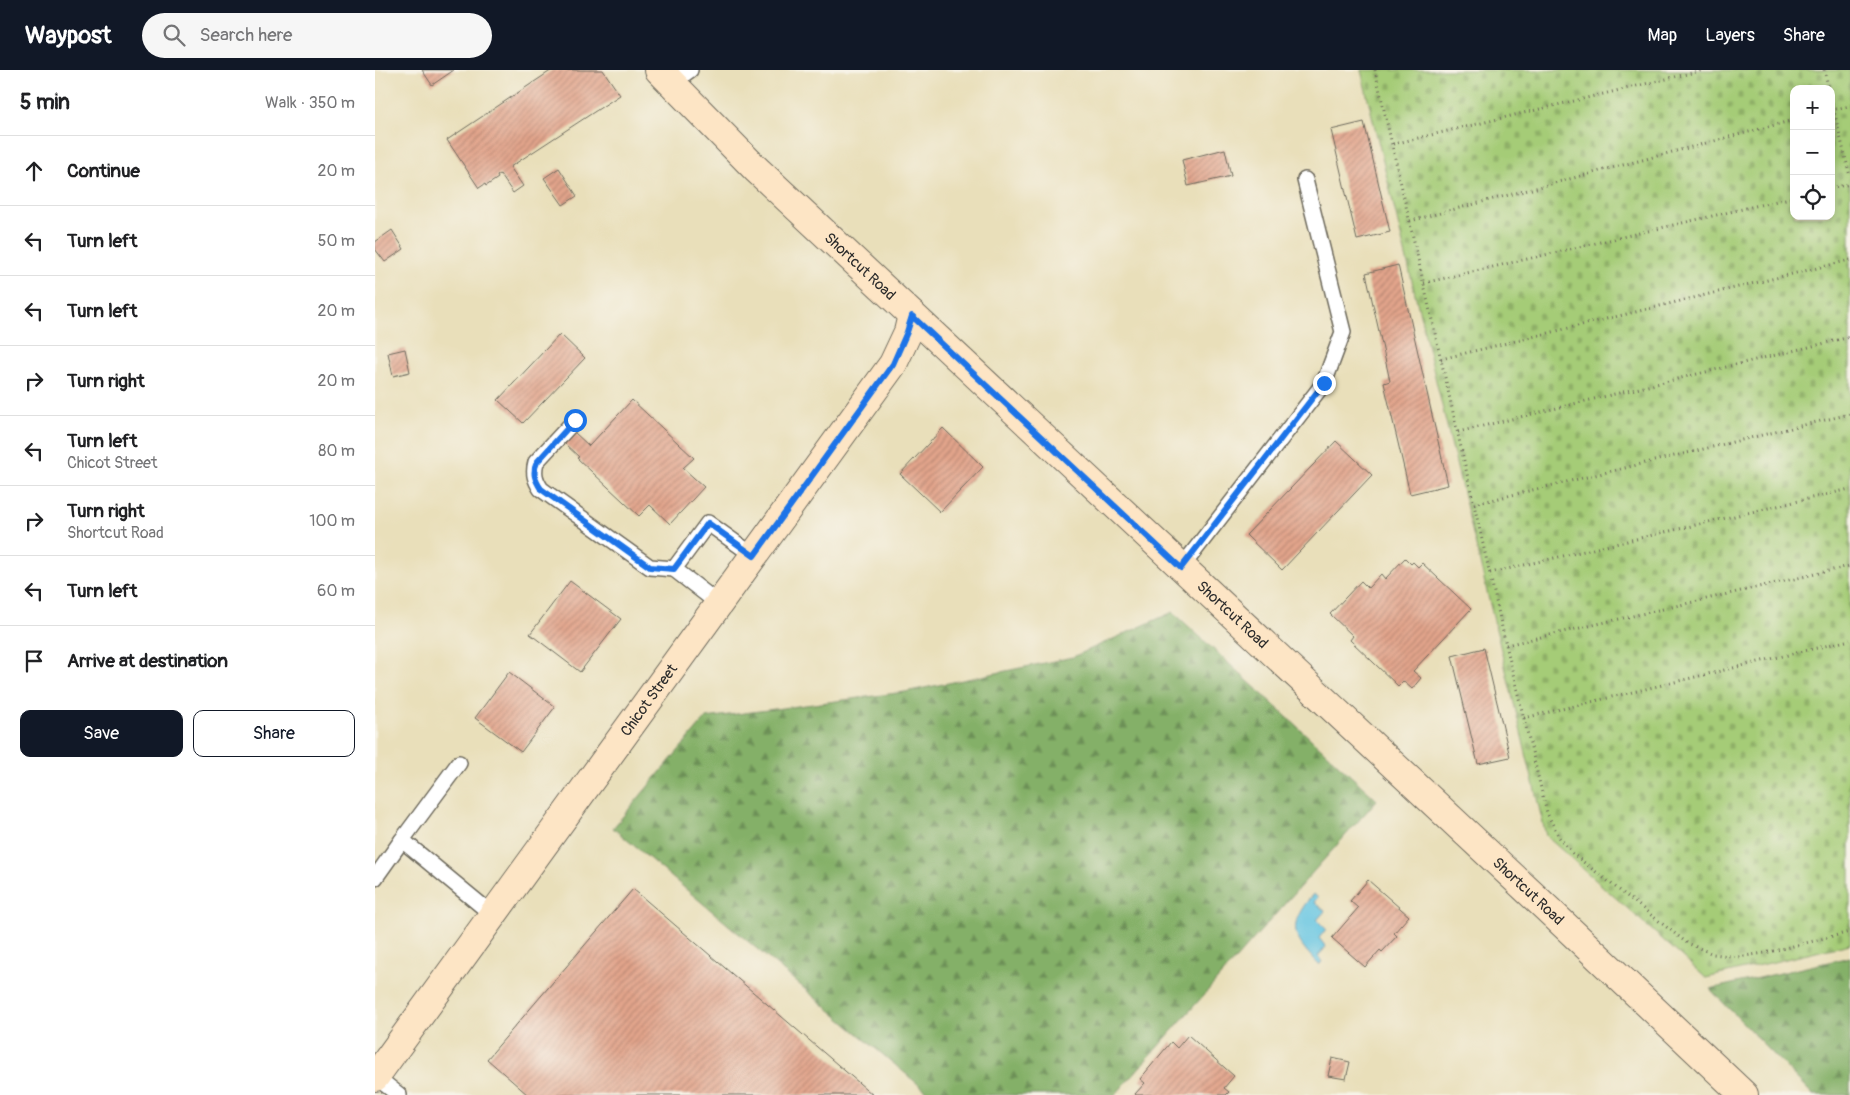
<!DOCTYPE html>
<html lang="en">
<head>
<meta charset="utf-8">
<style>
  body { margin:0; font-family:Pangolin,sans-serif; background:#f6f6f6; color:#202124 }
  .controls { position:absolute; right:15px; top:15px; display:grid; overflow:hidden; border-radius:10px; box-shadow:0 2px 8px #0003 }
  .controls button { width:45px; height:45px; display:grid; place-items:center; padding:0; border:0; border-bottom:1px solid #e0e0e0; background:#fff; color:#202124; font:25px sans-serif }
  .stop { position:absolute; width:15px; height:15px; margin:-11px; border:4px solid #1a73e8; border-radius:50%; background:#fff }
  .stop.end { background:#1a73e8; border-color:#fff; box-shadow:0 1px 5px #0008 }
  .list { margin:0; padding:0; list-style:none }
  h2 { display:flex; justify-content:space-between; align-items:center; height:65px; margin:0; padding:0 20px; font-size:21px }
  h2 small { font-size:16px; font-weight:400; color:#757577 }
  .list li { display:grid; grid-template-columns:32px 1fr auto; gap:15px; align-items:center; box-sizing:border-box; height:70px; padding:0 20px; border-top:1px solid #e0e0e0 }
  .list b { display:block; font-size:19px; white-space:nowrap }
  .list p { margin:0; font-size:16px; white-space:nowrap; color:#757577 }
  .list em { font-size:16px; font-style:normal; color:#757577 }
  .actions { display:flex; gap:10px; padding:15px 20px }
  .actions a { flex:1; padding:11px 0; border:1px solid #111827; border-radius:10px; text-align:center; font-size:18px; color:#111827 }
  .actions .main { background:#111827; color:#fff }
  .icon { flex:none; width:28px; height:28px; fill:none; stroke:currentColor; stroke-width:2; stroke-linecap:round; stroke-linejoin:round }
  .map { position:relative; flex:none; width:1475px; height:1025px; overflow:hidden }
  header { display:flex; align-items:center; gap:30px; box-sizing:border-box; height:70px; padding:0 25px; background:#111827; color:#fff }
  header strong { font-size:24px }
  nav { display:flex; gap:28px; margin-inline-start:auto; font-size:18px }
  .search { width:350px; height:45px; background:#f6f6f6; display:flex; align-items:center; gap:12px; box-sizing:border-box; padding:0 18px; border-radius:28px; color:#757577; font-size:19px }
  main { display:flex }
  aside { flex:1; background:#fff }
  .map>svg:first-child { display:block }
</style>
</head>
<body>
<header>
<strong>Waypost</strong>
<div class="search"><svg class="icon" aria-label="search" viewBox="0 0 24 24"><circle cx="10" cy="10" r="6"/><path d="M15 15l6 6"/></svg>Search here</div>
<nav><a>Map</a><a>Layers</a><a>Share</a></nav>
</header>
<main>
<aside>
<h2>5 min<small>Walk · 350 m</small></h2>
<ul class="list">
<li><svg class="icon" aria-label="ahead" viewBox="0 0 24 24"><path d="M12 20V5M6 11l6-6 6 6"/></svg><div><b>Continue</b></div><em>20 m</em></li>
<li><svg class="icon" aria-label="left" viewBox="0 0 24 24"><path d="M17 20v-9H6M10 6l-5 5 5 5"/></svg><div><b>Turn left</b></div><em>50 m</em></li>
<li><svg class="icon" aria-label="left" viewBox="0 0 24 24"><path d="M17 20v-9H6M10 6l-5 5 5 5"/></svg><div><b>Turn left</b></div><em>20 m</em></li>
<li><svg class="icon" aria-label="right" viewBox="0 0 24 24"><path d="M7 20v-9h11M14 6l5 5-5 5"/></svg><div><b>Turn right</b></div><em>20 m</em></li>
<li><svg class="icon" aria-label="left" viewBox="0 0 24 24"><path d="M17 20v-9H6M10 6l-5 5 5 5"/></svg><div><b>Turn left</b><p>Chicot Street</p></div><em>80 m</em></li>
<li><svg class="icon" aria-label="right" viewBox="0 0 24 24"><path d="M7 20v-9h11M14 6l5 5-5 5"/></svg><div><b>Turn right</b><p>Shortcut Road</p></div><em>100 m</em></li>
<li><svg class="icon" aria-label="left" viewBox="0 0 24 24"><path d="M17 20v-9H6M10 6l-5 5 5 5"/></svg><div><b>Turn left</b></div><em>60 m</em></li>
<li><svg class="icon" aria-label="arrive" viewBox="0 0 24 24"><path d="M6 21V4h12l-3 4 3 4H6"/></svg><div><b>Arrive at destination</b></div></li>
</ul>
<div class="actions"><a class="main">Save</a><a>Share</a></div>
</aside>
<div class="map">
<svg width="1475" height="1025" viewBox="0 0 1475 1025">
  <defs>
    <pattern id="forest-firs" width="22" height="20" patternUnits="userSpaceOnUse" patternTransform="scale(1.25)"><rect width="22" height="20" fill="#84b068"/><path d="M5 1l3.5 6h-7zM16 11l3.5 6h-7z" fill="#6c8f56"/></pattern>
    <pattern id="cemetery-stones" width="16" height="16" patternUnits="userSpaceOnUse" patternTransform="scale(1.25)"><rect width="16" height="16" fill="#a5cc77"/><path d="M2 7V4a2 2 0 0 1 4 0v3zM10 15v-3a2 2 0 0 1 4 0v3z" fill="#8eaf67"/></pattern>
    <pattern id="building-hatch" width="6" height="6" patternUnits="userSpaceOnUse" patternTransform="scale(1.25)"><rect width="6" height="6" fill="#e2a48b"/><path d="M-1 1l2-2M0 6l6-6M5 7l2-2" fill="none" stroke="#b78672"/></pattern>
  </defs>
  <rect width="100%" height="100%" fill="#f7f3e8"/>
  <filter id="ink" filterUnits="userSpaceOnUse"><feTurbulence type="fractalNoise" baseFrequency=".02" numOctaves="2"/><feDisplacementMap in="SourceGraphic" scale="10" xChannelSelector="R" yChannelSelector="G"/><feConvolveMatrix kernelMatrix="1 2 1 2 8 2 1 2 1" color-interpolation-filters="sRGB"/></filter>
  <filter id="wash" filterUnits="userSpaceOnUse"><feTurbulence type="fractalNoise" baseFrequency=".0096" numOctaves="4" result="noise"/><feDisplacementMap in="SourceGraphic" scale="20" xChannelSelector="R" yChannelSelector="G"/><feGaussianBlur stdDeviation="1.12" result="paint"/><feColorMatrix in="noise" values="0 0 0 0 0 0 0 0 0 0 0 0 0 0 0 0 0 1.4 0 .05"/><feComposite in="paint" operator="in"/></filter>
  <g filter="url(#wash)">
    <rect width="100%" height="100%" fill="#e9dfba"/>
    <g fill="url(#forest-firs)" stroke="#586e4a">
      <polygon points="798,542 1002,730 740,1025 556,1025 238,758 331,648 530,622 698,587"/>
      <polygon points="1475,887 1475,1025 1438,1025 1335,919"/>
    </g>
    <path fill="url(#cemetery-stones)" stroke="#687c51" fill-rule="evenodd" d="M 986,0 L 1475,0 L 1475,874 L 1331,908 L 1171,766 ZM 1419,19 L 1456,19 L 1456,146 L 1419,146 Z"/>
    <path fill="#64c5e2" stroke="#487886" d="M 938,824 L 943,827 L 939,832 L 950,841 L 942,850 L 951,859 L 944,868 L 951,877 L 943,886 L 947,892 L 944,895 C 917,866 911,857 938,824 Z"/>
    <g id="blocks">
      <g fill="url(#building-hatch)">
        <polygon points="47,0 79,0 57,15"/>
        <polygon points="177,0 228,0 245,25 135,97 148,116 138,123 125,104 122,106 123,108 111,116 110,114 104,118 72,70"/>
        <polygon points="989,52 1015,162 982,170 956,60"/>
        <polygon points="850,79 856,106 813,116 807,90"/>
        <polygon points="184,98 202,126 188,135 169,108"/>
        <polygon points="17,160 29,179 10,192 0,179 0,172"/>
        <polygon points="1023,195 1073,415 1035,424 1009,313 1015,311 991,203"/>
        <polygon points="185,264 210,288 148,353 123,330"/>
        <polygon points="30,279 35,302 18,306 13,283"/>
        <polygon points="257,330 319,388 308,398 329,417 295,454 275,435 264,446 202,388 204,387 189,373 199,362 214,376"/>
        <polygon points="568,358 608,397 565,442 525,404"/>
        <polygon points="961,371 997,405 907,500 871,465"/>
        <polygon points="1030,488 1036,494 1038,492 1043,497 1047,493 1096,539 1038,601 1046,608 1037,619 1028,611 1023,616 975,570 978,566 955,544 986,511 993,518 1006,504 1010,509"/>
        <polygon points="195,511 246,549 205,602 155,564"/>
        <polygon points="1109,578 1135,687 1103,694 1077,586"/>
        <polygon points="134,602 180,637 146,682 100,648"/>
        <polygon points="993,810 1034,846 1019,863 1022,866 1007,882 1005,880 990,897 957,868 983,838 975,831"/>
        <polygon points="258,819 498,1025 153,1025 112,989"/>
        <polygon points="813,965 859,1006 849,1018 854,1022 851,1025 761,1025 760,1024 770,1013 765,1009 796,972 802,978"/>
        <polygon points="957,988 975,992 971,1009 953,1006"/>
      </g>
    </g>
  </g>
  <g filter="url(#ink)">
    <use href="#blocks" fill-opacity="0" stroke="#6e6a5d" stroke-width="1"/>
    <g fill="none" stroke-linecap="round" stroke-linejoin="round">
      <g stroke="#6e6a5d" stroke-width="18">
        <g id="service">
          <polyline points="297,13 315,0"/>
          <path d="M 200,350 L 161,392 C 158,403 160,410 166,419 L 275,497 L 299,499"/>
          <polyline points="806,498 949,313 968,262 930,110"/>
          <polyline points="344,534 299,499 333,453 379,486"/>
          <polyline points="84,693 27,770 118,845"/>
          <polyline points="0,808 27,770"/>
          <polyline points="0,1006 24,1025"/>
        </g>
      </g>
      <g stroke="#6e6a5d" stroke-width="30">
        <g id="secondary">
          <path id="s1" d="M 284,0 L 381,99 L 1165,832 L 1369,1025"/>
          <path id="s2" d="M 0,1007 L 518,294 L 533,262 L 537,245"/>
        </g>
      </g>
      <g stroke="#6e6a5d" stroke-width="3" stroke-dasharray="1 4" stroke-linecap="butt">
        <polyline points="1000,0 1131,575 1172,743 1184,767 1198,784 1312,873 1338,884 1363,887 1390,883 1475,862"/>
        <polyline points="1449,0 1454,19"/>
        <polyline points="1456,29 1475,106"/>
        <polyline points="1456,40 1475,36"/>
        <polyline points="1018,74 1329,0"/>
        <polyline points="1456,118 1475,114"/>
        <polyline points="1035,151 1419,50"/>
        <polyline points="1049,213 1419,127"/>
        <polyline points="1066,289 1475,190"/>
        <polyline points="1083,362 1475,267"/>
        <polyline points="1099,434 1475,344"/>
        <polyline points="1115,503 1475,419"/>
        <polyline points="1131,575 1475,496"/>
        <polyline points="1149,648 1475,570"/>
      </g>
      <use href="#service" stroke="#fff" stroke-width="15"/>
      <use href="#secondary" stroke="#fde5c5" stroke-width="28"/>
    </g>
  </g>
  <g fill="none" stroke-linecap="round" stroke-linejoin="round" filter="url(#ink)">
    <path stroke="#1a73e8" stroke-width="6" d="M 200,350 L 162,392 C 157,403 160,410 166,419 L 275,497 L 299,499 L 333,453 L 379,486 L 518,294 L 532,262 L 537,246 L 806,498 L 949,313"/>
  </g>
  <g text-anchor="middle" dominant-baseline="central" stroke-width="5" stroke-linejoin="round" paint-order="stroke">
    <g font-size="15" fill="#2b2b2b" stroke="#f7f3e8">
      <text stroke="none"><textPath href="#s1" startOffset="281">Shortcut Road</textPath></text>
      <text stroke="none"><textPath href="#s1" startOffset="791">Shortcut Road</textPath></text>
      <text stroke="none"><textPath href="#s2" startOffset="466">Chicot Street</textPath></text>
      <text stroke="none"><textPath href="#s1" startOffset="1196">Shortcut Road</textPath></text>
    </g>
  </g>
</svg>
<div class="controls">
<button>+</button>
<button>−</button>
<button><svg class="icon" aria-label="locate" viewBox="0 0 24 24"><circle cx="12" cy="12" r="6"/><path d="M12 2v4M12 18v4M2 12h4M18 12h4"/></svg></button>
</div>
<div class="stop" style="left:200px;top:350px"></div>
<div class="stop end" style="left:949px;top:313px"></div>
</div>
</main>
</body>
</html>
